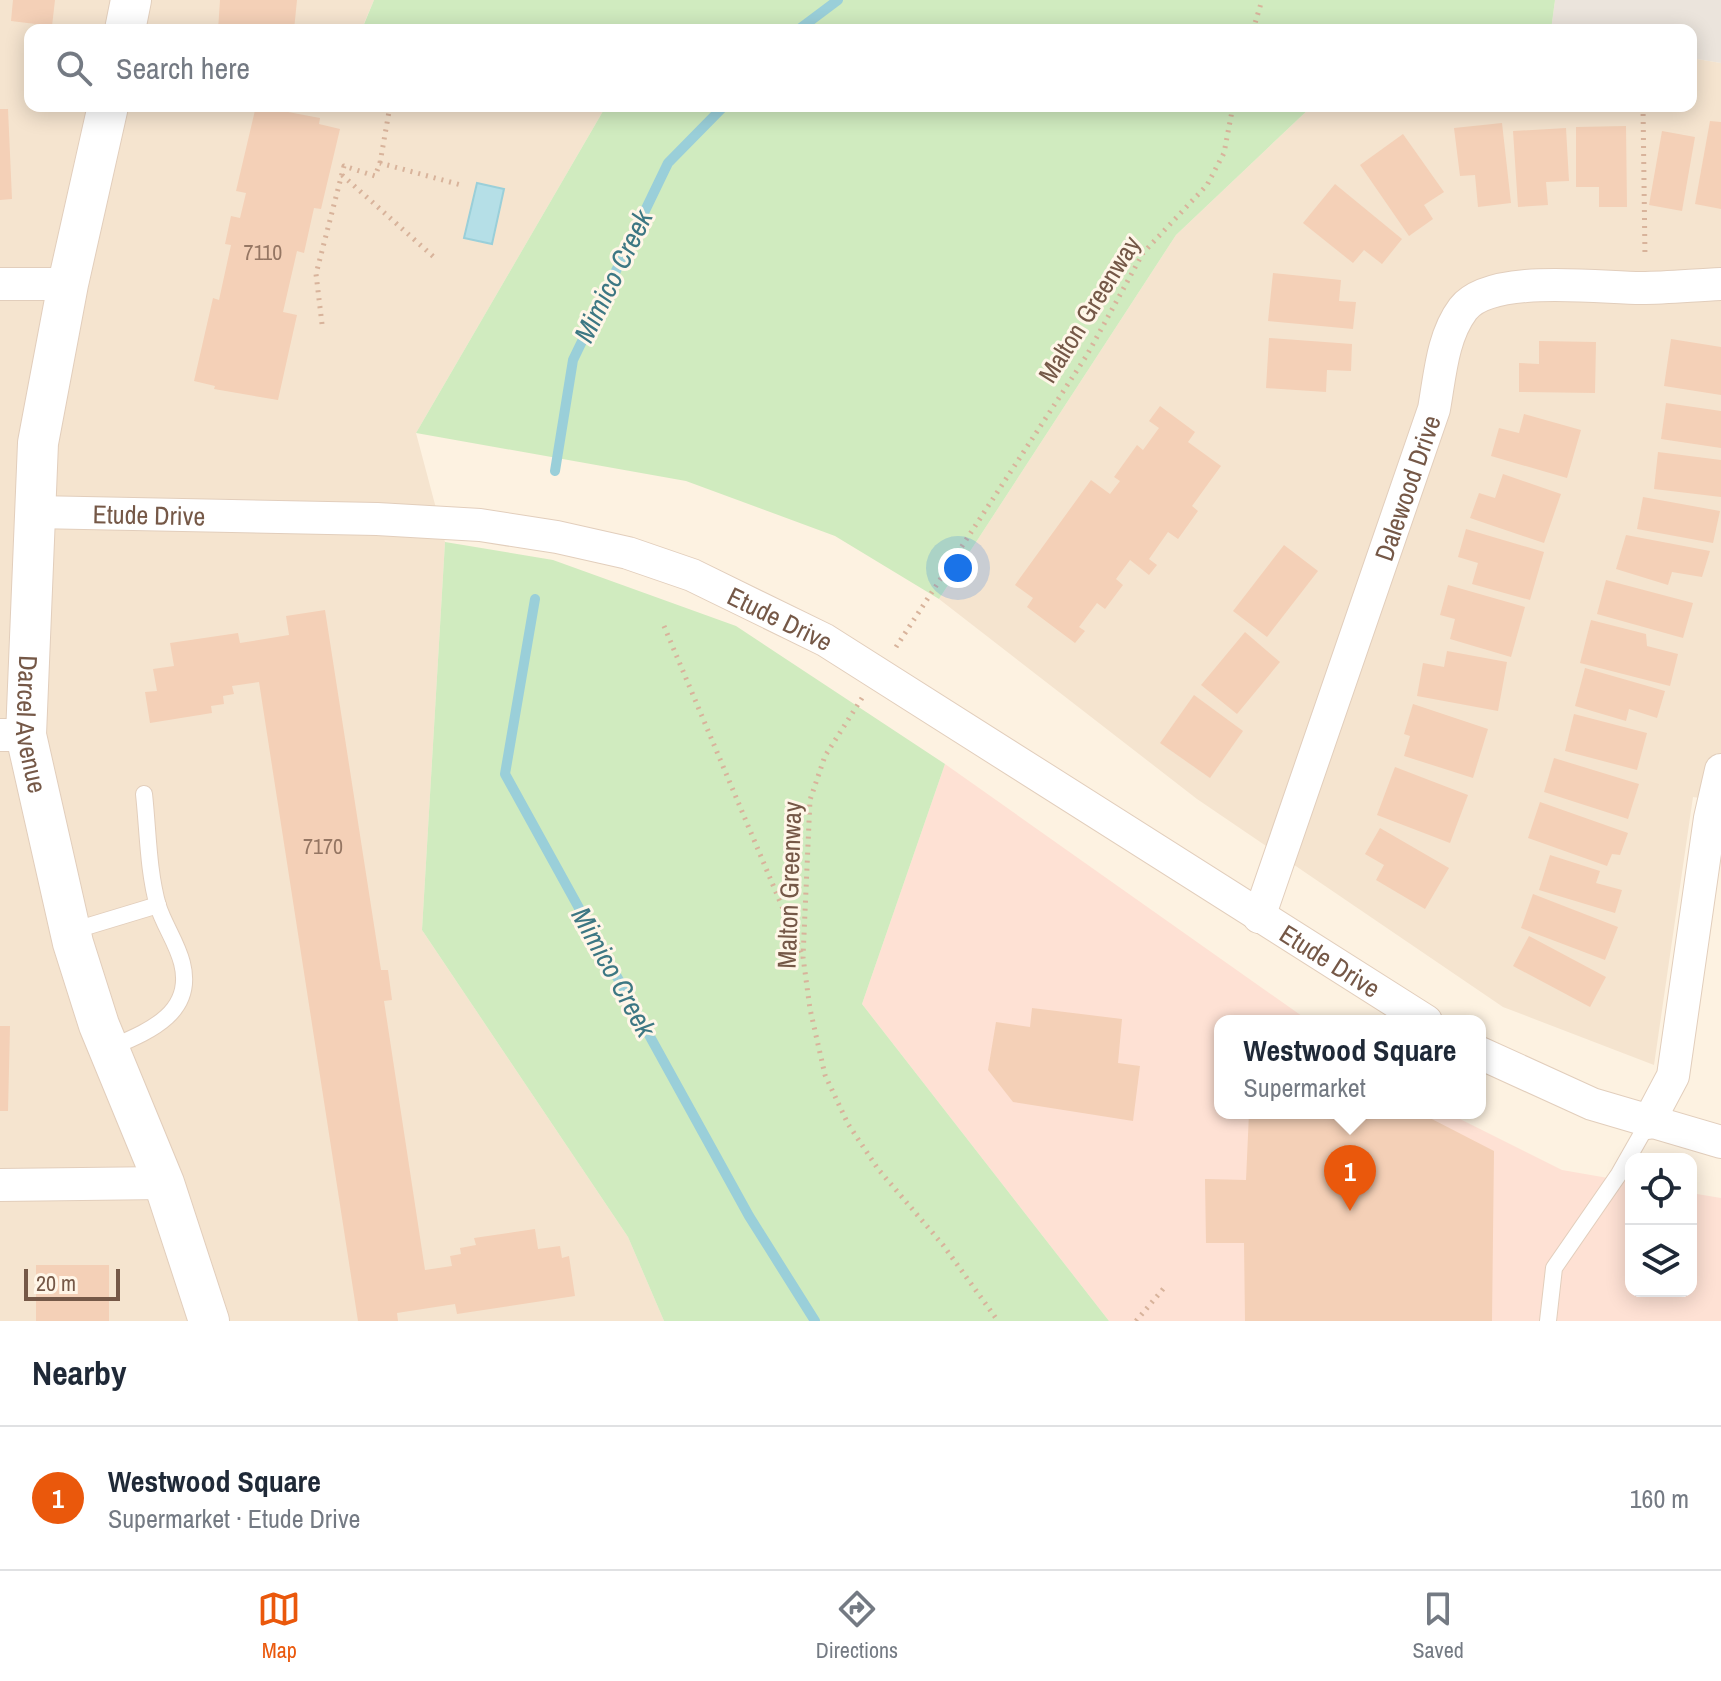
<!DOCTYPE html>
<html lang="en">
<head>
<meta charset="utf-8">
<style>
  body { margin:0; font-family:"Archivo Narrow",sans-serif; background:#f6f6f7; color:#1f2937 }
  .controls { position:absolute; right:24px; bottom:24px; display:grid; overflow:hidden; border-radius:16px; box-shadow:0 4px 20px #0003 }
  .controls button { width:72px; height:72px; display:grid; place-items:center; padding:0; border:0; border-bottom:2px solid #e0e1e3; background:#fff; color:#1f2937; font:40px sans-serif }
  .scale { position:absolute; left:24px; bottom:20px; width:96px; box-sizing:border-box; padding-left:8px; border:4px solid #755847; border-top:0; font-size:22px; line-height:28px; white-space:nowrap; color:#755847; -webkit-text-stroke:6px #fff6e8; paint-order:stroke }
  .you { position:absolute; left:958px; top:568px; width:28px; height:28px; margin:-20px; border:6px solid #fff; border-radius:50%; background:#1a73e8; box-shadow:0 0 0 12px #1a73e833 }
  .badge { display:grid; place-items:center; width:52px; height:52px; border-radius:50%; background:#ea580c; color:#fff; font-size:26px; font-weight:700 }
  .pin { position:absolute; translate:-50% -66px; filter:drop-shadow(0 2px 4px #0008) }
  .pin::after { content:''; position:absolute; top:42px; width:28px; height:24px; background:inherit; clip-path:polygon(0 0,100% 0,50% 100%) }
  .popup { position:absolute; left:1214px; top:1015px; width:272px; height:104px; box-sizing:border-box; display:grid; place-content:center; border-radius:16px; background:#fff; filter:drop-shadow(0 2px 6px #0005); font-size:26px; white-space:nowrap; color:#747a83 }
  .popup b { font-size:30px; color:#1f2937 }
  .popup::after { content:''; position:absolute; left:50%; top:100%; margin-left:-16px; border:16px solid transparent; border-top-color:#fff }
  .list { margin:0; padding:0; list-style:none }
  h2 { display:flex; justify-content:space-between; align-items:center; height:104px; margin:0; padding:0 32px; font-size:34px }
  h2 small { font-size:26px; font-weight:400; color:#747a83 }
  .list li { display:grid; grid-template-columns:52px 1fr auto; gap:24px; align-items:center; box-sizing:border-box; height:144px; padding:0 32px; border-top:2px solid #e0e1e3 }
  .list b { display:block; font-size:30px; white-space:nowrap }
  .list p { margin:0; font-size:26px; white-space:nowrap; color:#747a83 }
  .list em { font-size:26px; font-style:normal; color:#747a83 }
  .icon { flex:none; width:44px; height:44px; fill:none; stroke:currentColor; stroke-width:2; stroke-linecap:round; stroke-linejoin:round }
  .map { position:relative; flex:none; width:1721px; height:1321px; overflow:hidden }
  .search { position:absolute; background:#fff; box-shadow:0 4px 20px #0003; left:24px; right:24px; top:24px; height:88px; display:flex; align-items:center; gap:20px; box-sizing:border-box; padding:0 28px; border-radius:16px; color:#747a83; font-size:30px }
  .sheet { height:248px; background:#fff }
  nav { display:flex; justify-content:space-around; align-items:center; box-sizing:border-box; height:112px; border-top:2px solid #e0e1e3; background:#fff; font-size:22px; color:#747a83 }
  nav a { display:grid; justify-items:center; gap:4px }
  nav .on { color:#ea580c }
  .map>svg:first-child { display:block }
</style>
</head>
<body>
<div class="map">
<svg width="1721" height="1321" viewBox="0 0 1721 1321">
  <rect width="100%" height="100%" fill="#fdf2e1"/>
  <g fill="#f5e4cf">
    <polygon points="0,0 374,0 362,28 387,30 30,30 30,106 606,106 416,433 445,542 422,930 628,1237 664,1321 0,1321"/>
    <polygon points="1691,58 1721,63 1721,801 1693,797 1654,1065 1503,1007 1197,799 939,599 1176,235 1312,106 1691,106"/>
  </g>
  <polygon fill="#fee1d4" points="945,764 1309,1021 1220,1021 1220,1113 1448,1113 1562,1170 1631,1182 1631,1291 1691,1291 1691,1193 1721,1198 1721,1321 1109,1321 862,1004"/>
  <polygon fill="#ebe4dc" points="1555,0 1721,0 1721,63 1691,58 1691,30 1551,30"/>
  <g fill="#d0ebbf">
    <polygon points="374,0 1555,0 1551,30 362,29"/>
    <polygon points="606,106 1312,106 1176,235 939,599 835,536 686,481 416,433"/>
    <polygon points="445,542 553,560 736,626 945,764 862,1004 1109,1321 664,1321 628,1237 422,930"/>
  </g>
  <polygon fill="#b5dfe7" stroke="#9acfd9" stroke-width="2" points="477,183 504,189 492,244 464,238"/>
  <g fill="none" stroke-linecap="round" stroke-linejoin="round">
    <g stroke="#9acfd9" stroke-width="10">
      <polyline points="798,30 838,0"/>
      <polyline points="555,471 573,360 668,163 724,106"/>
      <polyline points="535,599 505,774 749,1216 815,1321"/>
    </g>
  </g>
  <g fill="#f4d0b7">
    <polygon points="13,0 55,0 52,26 11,21"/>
    <polygon points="220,0 297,0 294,30 218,30"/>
    <polygon points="256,106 320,118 319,124 340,129 321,209 314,208 304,253 297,251 283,312 297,315 278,400 214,389 215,386 194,381 213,298 219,300 231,245 225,244 231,216 240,218 246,193 236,191"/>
    <polygon points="0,109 8,109 12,199 0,200"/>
    <polygon points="1710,121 1721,122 1721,209 1695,204"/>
    <polygon points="1502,123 1511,203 1478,207 1475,175 1460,176 1454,128"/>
    <polygon points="1626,126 1627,207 1599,207 1599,187 1576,187 1576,127"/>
    <polygon points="1566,128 1569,181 1546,182 1548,205 1518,207 1513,131"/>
    <polygon points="1662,131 1695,137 1682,211 1649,205"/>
    <polygon points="1403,134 1444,192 1424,205 1433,219 1409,236 1360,165"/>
    <polygon points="1335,184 1402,239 1382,264 1364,250 1353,263 1303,223"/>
    <polygon points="1273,273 1341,280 1339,301 1356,302 1353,329 1268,321"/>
    <polygon points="1269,338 1352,344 1351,371 1327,370 1326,392 1266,388"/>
    <polygon points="1671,339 1721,347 1721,395 1664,386"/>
    <polygon points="1539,341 1596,342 1595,393 1519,392 1519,363 1539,364"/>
    <polygon points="1666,403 1721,411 1721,448 1661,439"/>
    <polygon points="1160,406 1195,432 1188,442 1221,466 1192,506 1198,511 1178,539 1168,532 1149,559 1157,565 1149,575 1130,560 1116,579 1123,585 1105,609 1097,603 1079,627 1085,631 1075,643 1027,607 1033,598 1015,585 1091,480 1110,494 1120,481 1114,477 1137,445 1143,450 1159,428 1149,421"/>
    <polygon points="1524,414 1581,430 1567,478 1491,456 1499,428 1519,433"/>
    <polygon points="1658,452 1721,460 1721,497 1654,489"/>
    <polygon points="1503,474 1561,494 1544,543 1470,518 1479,493 1495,498"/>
    <polygon points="1643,497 1720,511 1713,543 1637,529"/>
    <polygon points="1466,529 1544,552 1530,600 1472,584 1478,563 1458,557"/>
    <polygon points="1626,535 1710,551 1702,577 1672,572 1668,585 1616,569"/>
    <polygon points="1284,545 1318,571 1267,637 1233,611"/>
    <polygon points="1606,580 1693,603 1683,638 1597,614"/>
    <polygon points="1448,585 1525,607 1511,657 1450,639 1455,619 1440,615"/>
    <polygon points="325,610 381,970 388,970 392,1000 384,1001 425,1270 452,1266 450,1256 461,1254 460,1248 476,1245 474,1238 535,1229 538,1249 560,1246 562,1258 569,1256 575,1296 457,1314 455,1304 397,1313 398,1321 358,1321 259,682 232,686 234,694 223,696 224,704 211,706 212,713 150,723 145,692 157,691 153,669 174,666 170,643 238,633 240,643 289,635 286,616"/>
    <polygon points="1591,620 1646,634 1647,646 1678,654 1670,686 1580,663"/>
    <polygon points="1245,632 1280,662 1237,714 1201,685"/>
    <polygon points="1447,651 1507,662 1498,711 1417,696 1423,663 1444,667"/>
    <polygon points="1585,668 1665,691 1657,718 1629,709 1626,721 1575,706"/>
    <polygon points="1194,695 1243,731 1210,778 1160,743"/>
    <polygon points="1413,704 1488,729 1473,778 1404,756 1410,736 1404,734"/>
    <polygon points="1574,714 1647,733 1637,770 1565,751"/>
    <polygon points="1554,758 1639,784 1628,819 1544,792"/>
    <polygon points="1395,767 1468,795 1450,843 1377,815"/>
    <polygon points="1540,802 1628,833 1620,855 1612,854 1607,866 1528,838"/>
    <polygon points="1380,828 1449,868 1425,909 1376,880 1384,865 1365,854"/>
    <polygon points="1550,855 1600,871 1596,883 1622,890 1615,913 1539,890"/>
    <polygon points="1533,894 1618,927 1605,960 1521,928"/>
    <polygon points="1529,936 1606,977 1590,1007 1513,966"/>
    <polygon points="1032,1008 1122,1019 1118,1063 1140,1066 1133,1121 1013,1102 988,1070 996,1022 1030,1027"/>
    <polygon points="0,1026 10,1026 8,1111 0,1111"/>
    <polygon points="1249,1113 1428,1117 1494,1151 1492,1321 1245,1321 1244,1243 1206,1243 1205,1179 1246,1180"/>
    <rect x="36" y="1265" width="73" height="56"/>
  </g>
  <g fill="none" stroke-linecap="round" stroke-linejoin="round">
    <g stroke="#e2cebc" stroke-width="18">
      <g id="service">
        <polyline points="72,931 158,905"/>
        <path d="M 110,1048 C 147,1032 195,1014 182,963 C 177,943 164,925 158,906 C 148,871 148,830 144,794"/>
        <polyline points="1548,1321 1554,1268 1619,1174 1648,1123"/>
      </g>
    </g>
    <g stroke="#e2cebc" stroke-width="34">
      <g id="minor">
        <polyline points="0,284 68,284"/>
        <path id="s1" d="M 35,512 L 377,519 L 480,525 L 557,537 L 628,553 L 692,575 L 825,640 L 1426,1021"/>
        <polyline points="0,735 26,735"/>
        <path id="s2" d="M 1259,917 L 1434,409 C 1440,376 1442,337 1463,309 C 1491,273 1599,288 1641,288 C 1668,288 1695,285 1721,284"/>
        <polyline points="1480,1053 1592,1104 1721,1142"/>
        <polyline points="1648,1123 1673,1076 1710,818 1721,770"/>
        <polyline points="0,1185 164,1183"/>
      </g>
    </g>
    <g stroke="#e2cebc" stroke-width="42">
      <g id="tertiary">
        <polyline points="125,30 131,0"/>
        <path id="s3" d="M 108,106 L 68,284 L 38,443 L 26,735 L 73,943 L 99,1025 L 164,1183 L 209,1321"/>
      </g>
    </g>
    <g stroke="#d8b39b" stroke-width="5" stroke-dasharray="2 6" stroke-linecap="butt">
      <polyline points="1253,30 1262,0"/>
      <polyline points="1643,106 1645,257"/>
      <polyline points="380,163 390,106"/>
      <polyline points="342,175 436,259"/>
      <polyline points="322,324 316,274 344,166 375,176 380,163 461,185"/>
      <polyline points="664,626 802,954"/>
      <polyline points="896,647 1087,355 1143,253 1207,185 1224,153 1233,106"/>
      <polyline points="862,698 825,756 810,800 803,957 810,1009 825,1075 848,1124 878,1169 943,1245 998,1321"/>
      <polyline points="1136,1321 1164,1288"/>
    </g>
    <use href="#service" stroke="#fff" stroke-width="16"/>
    <use href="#minor" stroke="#fff" stroke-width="32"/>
    <use href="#tertiary" stroke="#fff" stroke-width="40"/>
  </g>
  <g text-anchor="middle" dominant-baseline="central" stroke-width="6" stroke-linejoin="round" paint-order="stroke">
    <g font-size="22" fill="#957663">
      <text x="263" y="252">7110</text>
      <text x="323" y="846">7170</text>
    </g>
    <g font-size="26" fill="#755847" stroke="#fff6e8">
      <text transform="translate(1089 309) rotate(-58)">Malton Greenway</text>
      <text stroke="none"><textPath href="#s2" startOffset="454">Dalewood Drive</textPath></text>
      <text stroke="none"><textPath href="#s1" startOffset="114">Etude Drive</textPath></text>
      <text stroke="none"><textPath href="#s1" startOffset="762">Etude Drive</textPath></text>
      <text stroke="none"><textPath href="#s3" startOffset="626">Darcel Avenue</textPath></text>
      <text transform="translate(789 885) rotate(-88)">Malton Greenway</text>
      <text stroke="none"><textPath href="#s1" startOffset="1410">Etude Drive</textPath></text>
    </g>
    <g font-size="28" font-style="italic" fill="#3d7783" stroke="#fff6e8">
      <text transform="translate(613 276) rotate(-64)">Mimico Creek</text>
      <text transform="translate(614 972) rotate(61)">Mimico Creek</text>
    </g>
  </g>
</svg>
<div class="controls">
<button><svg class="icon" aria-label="locate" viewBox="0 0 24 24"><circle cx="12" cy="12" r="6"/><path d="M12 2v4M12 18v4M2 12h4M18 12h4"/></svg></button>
<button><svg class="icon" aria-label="layers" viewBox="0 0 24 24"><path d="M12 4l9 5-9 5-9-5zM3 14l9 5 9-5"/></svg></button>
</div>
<div class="scale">20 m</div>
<div class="you"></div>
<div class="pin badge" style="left:1350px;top:1211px">1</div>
<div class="popup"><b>Westwood Square</b>Supermarket</div>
<div class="search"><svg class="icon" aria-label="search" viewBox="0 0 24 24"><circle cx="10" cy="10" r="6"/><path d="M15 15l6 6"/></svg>Search here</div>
</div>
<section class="sheet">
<h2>Nearby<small></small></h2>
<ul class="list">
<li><span class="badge">1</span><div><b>Westwood Square</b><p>Supermarket · Etude Drive</p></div><em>160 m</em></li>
</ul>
</section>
<nav>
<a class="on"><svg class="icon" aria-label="map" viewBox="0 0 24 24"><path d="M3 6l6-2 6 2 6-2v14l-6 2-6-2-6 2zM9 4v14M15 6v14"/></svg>Map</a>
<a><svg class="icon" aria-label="directions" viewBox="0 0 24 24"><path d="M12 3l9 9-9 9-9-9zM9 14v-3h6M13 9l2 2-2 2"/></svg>Directions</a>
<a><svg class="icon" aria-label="saved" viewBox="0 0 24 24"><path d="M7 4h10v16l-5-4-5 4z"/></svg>Saved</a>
</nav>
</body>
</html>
